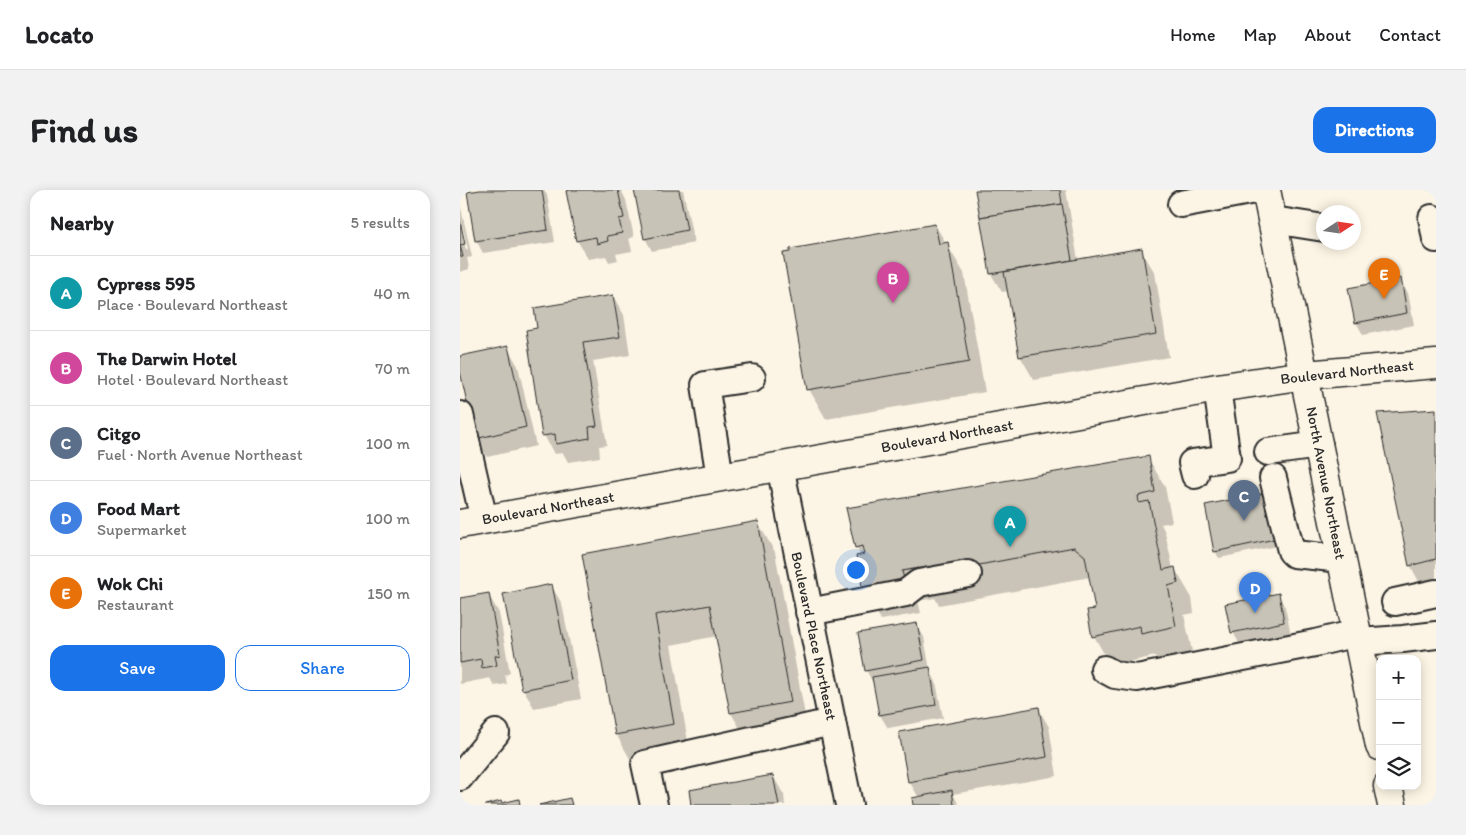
<!DOCTYPE html>
<html lang="en">
<head>
<meta charset="utf-8">
<style>
  body { margin:0; font-family:Itim,sans-serif; background:#f2f2f2; color:#202124 }
  .controls { position:absolute; right:15px; bottom:15px; display:grid; overflow:hidden; border-radius:10px; box-shadow:0 2px 12px #0003 }
  .controls button { width:45px; height:45px; display:grid; place-items:center; padding:0; border:0; border-bottom:1px solid #e0e0e0; background:#fff; color:#202124; font:25px sans-serif }
  .compass { position:absolute; left:856px; top:15px; width:45px; height:45px; border-radius:50%; background:#fff; box-shadow:0 2px 12px #0003; rotate:78deg }
  .you { position:absolute; left:395px; top:379px; width:18px; height:18px; margin:-12px; border:4px solid #fff; border-radius:50%; background:#1a73e8; box-shadow:0 0 0 8px #1a73e833 }
  .badge { display:grid; place-items:center; width:32px; height:32px; border-radius:50%; background:#1a73e8; color:#fff; font-size:16px; font-weight:700 }
  .pin { position:absolute; translate:-50% -41px; filter:drop-shadow(0 1px 2px #0008) }
  .pin::after { content:''; position:absolute; top:26px; width:18px; height:15px; background:inherit; clip-path:polygon(0 0,100% 0,50% 100%) }
  .list { margin:0; padding:0; list-style:none }
  h2 { display:flex; justify-content:space-between; align-items:center; height:65px; margin:0; padding:0 20px; font-size:21px }
  h2 small { font-size:16px; font-weight:400; color:#757577 }
  .list li { display:grid; grid-template-columns:32px 1fr auto; gap:15px; align-items:center; box-sizing:border-box; height:75px; padding:0 20px; border-top:1px solid #e0e0e0 }
  .list b { display:block; font-size:19px; white-space:nowrap }
  .list p { margin:0; font-size:16px; white-space:nowrap; color:#757577 }
  .list em { font-size:16px; font-style:normal; color:#757577 }
  .actions { display:flex; gap:10px; padding:15px 20px }
  .actions a { flex:1; padding:11px 0; border:1px solid #1a73e8; border-radius:15px; text-align:center; font-size:18px; color:#1a73e8 }
  .actions .main { background:#1a73e8; color:#fff }
  .icon { flex:none; width:28px; height:28px; fill:none; stroke:currentColor; stroke-width:2; stroke-linecap:round; stroke-linejoin:round }
  .map { position:relative; flex:none; width:976px; height:615px; overflow:hidden; border-radius:15px }
  header { display:flex; align-items:center; gap:30px; box-sizing:border-box; height:70px; padding:0 25px; background:#fff; border-bottom:1px solid #e0e0e0 }
  header strong { font-size:24px }
  nav { display:flex; gap:28px; margin-inline-start:auto; font-size:18px }
  .intro { display:flex; align-items:center; justify-content:space-between; box-sizing:border-box; height:120px; padding:0 30px }
  h1 { margin:0; font-size:35px }
  .button { padding:12px 22px; border-radius:15px; background:#1a73e8; color:#fff; font-size:18px; font-weight:700 }
  main { display:flex; gap:30px; padding:0 30px }
  aside { flex:1; background:#fff; border-radius:15px; box-shadow:0 2px 12px #0003 }
  .map>svg:first-child { display:block }
</style>
</head>
<body>
<header>
<strong>Locato</strong>
<nav><a>Home</a><a>Map</a><a>About</a><a>Contact</a></nav>
</header>
<div class="intro"><h1>Find us</h1><a class="button">Directions</a></div>
<main>
<aside>
<h2>Nearby<small>5 results</small></h2>
<ul class="list">
<li><span class="badge" style="background:#0f9aa8">A</span><div><b>Cypress 595</b><p>Place · Boulevard Northeast</p></div><em>40 m</em></li>
<li><span class="badge" style="background:#d1479c">B</span><div><b>The Darwin Hotel</b><p>Hotel · Boulevard Northeast</p></div><em>70 m</em></li>
<li><span class="badge" style="background:#5c6f8a">C</span><div><b>Citgo</b><p>Fuel · North Avenue Northeast</p></div><em>100 m</em></li>
<li><span class="badge" style="background:#3f7fe0">D</span><div><b>Food Mart</b><p>Supermarket</p></div><em>100 m</em></li>
<li><span class="badge" style="background:#e8710a">E</span><div><b>Wok Chi</b><p>Restaurant</p></div><em>150 m</em></li>
</ul>
<div class="actions"><a class="main">Save</a><a>Share</a></div>
</aside>
<div class="map">
<svg width="976" height="615" viewBox="0 0 976 615">
  <rect width="100%" height="100%" fill="#fcf5e5"/>
  <filter id="ink" filterUnits="userSpaceOnUse"><feTurbulence type="fractalNoise" baseFrequency=".02" numOctaves="2"/><feDisplacementMap in="SourceGraphic" scale="10" xChannelSelector="R" yChannelSelector="G"/><feConvolveMatrix kernelMatrix="1 2 1 2 8 2 1 2 1" color-interpolation-filters="sRGB"/></filter>
  <g filter="url(#ink)">
    <g fill="#0003">
      <polygon points="28,0 84,0 87,5 95,52 23,63 16,50"/>
      <polygon points="112,0 161,0 166,10 174,47 169,48 172,61 156,64 158,70 149,72 146,66 128,69 117,50"/>
      <polygon points="175,0 223,0 234,53 192,61 185,48"/>
      <polygon points="517,0 606,0 618,70 681,60 695,83 709,167 574,190 560,166 549,101 542,102 531,84"/>
      <polygon points="0,14 12,67 7,68 9,79 0,82 0,36 6,60 8,59 0,24"/>
      <polygon points="475,35 504,83 525,202 366,229 349,199"/>
      <polygon points="940,90 948,103 954,135 903,145 896,132"/>
      <polygon points="153,106 164,125 170,165 133,171 147,255 139,256 140,267 108,272 103,263 94,264 84,245 79,139"/>
      <polygon points="47,157 58,176 76,256 27,267 16,248 0,176 0,168"/>
      <polygon points="976,220 976,396 963,399 950,375"/>
      <polygon points="688,268 705,297 712,332 701,334 705,342 713,379 715,379 732,408 734,423 724,425 733,466 700,473 695,466 651,476 634,446 636,419 630,387 479,415 475,408 458,411 461,423 421,430 404,401 401,366 396,357"/>
      <polygon points="818,308 827,354 759,368 755,361"/>
      <polygon points="298,333 315,362 348,542 288,552 271,523 257,446 211,455 230,563 173,574 156,544 123,365"/>
      <polygon points="91,395 102,414 121,509 74,518 64,500 44,405"/>
      <polygon points="28,404 39,423 50,483 45,485 47,494 34,496 30,488 0,494 0,409"/>
      <polygon points="818,404 825,417 831,445 780,455 773,442"/>
      <polygon points="456,434 464,447 470,480 476,492 483,528 428,538 420,525 413,493 406,480"/>
      <polygon points="578,518 589,537 597,586 493,604 499,615 454,615 459,608 449,591"/>
      <polygon points="313,586 324,605 325,615 233,615"/>
    </g>
    <g fill="#c8c3b7" stroke="#2b2b2b">
      <polygon points="20,0 82,0 88,40 15,51 7,2"/>
      <polygon points="110,0 158,0 164,28 159,29 162,43 147,46 148,51 137,54 136,47 116,51 106,1"/>
      <polygon points="174,0 219,0 227,40 184,49"/>
      <polygon points="515,0 600,0 602,14 520,27"/>
      <polygon points="602,14 612,70 530,84 520,27"/>
      <polygon points="0,30 5,54 0,55 3,67 0,67"/>
      <polygon points="475,34 479,54 488,52 509,172 347,200 323,63 330,62 330,59"/>
      <polygon points="682,58 696,144 559,167 544,82"/>
      <polygon points="941,88 947,123 895,133 888,98"/>
      <polygon points="153,105 160,147 123,152 137,236 129,237 130,248 96,254 95,244 82,246 66,140 77,138 74,118"/>
      <polygon points="48,156 66,237 15,249 0,181 0,166"/>
      <polygon points="976,219 976,369 949,376 917,223"/>
      <polygon points="689,266 695,302 678,306 679,313 689,311 703,380 715,377 718,393 708,396 716,436 681,444 680,436 632,447 627,420 635,419 625,366 614,357 461,386 459,378 442,381 445,393 403,401 396,366 404,364 402,356 395,358 386,318"/>
      <polygon points="815,301 824,347 754,362 745,315"/>
      <polygon points="298,331 331,512 270,523 250,415 195,425 214,534 155,545 122,364"/>
      <polygon points="92,394 111,490 62,500 43,404"/>
      <polygon points="29,403 40,465 35,466 37,475 22,478 21,469 0,473 0,408"/>
      <polygon points="819,403 824,432 771,443 765,414"/>
      <polygon points="457,433 464,470 405,481 398,443"/>
      <polygon points="470,477 476,515 419,525 412,487"/>
      <polygon points="579,517 587,567 448,592 439,542"/>
      <polygon points="313,585 319,615 231,615 229,600"/>
      <polygon points="492,600 494,615 453,615 452,608"/>
      <polygon points="110,608 112,615 79,615"/>
      <polygon points="59,609 60,615 25,615 41,611 42,613"/>
    </g>
    <g fill="none" stroke-linecap="round" stroke-linejoin="round">
      <g stroke="#2b2b2b" stroke-width="30">
        <g id="minor">
          <polyline points="721,14 795,0"/>
          <polyline points="972,28 976,49"/>
          <polyline points="813,30 864,38"/>
          <polyline points="0,225 24,330"/>
          <polyline points="808,262 859,255"/>
          <polyline points="320,276 389,615"/>
          <polyline points="735,285 732,273 767,268 757,198"/>
          <polyline points="260,287 245,195 292,188"/>
          <polyline points="813,288 831,361 834,364 882,369"/>
          <polyline points="935,412 976,403"/>
          <polyline points="349,422 446,403 459,393 508,384"/>
          <polyline points="898,452 943,449 976,445"/>
          <polyline points="644,479 655,485 677,488 855,453 897,443"/>
          <polyline points="0,587 36,543"/>
          <polyline points="194,615 185,574 372,532"/>
        </g>
      </g>
      <g stroke="#2b2b2b" stroke-width="31">
        <g id="major">
          <polyline points="806,0 920,556"/>
          <polyline points="0,334 757,198 845,185 976,174"/>
          <polyline points="928,596 932,615"/>
        </g>
      </g>
      <use href="#minor" stroke="#fcf5e5" stroke-width="26"/>
      <use href="#major" stroke="#fcf5e5" stroke-width="28"/>
    </g>
  </g>
  <g text-anchor="middle" dominant-baseline="central" stroke-width="4" stroke-linejoin="round" paint-order="stroke">
    <g font-size="15" fill="#2b2b2b" stroke="#fcf5e5">
      <text transform="translate(887 182) rotate(-6)">Boulevard Northeast</text>
      <text transform="translate(487 246) rotate(-10)">Boulevard Northeast</text>
      <text transform="translate(866 293) rotate(79)">North Avenue Northeast</text>
      <text transform="translate(88 318) rotate(-10)">Boulevard Northeast</text>
      <text transform="translate(354 446) rotate(78)">Boulevard Place Northeast</text>
    </g>
  </g>
</svg>
<div class="controls">
<button>+</button>
<button>−</button>
<button><svg class="icon" aria-label="layers" viewBox="0 0 24 24"><path d="M12 4l9 5-9 5-9-5zM3 14l9 5 9-5"/></svg></button>
</div>
<svg class="compass" viewBox="-18 -18 36 36"><path d="M0-13l5 13h-10z" fill="#e53935"/><path d="M0 13l5-13h-10z" fill="#757577"/></svg>
<div class="you"></div>
<div class="pin badge" style="left:550px;top:357px;background:#0f9aa8">A</div>
<div class="pin badge" style="left:433px;top:113px;background:#d1479c">B</div>
<div class="pin badge" style="left:784px;top:331px;background:#5c6f8a">C</div>
<div class="pin badge" style="left:795px;top:423px;background:#3f7fe0">D</div>
<div class="pin badge" style="left:924px;top:109px;background:#e8710a">E</div>
</div>
</main>
</body>
</html>
